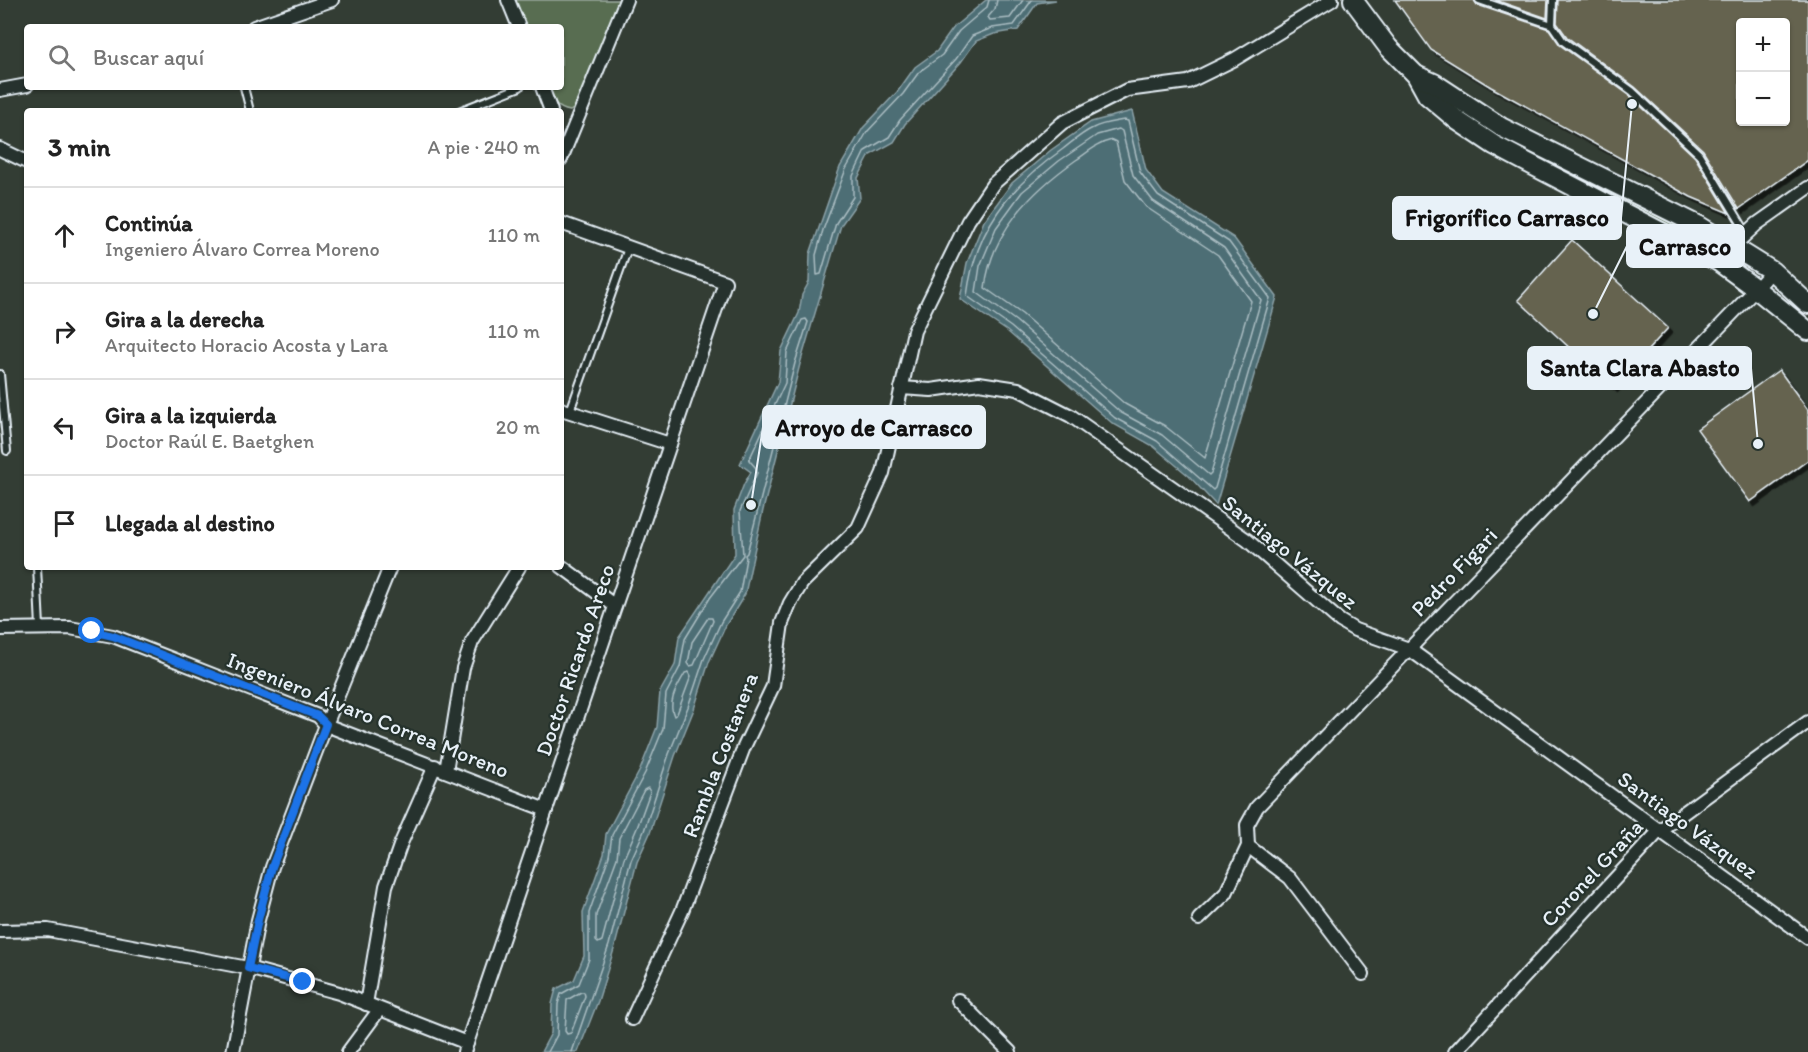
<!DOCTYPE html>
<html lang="es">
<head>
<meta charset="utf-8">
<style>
  body { margin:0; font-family:Itim,sans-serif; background:#f6f6f6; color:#222 }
  .controls { position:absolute; right:18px; top:18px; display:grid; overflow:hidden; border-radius:6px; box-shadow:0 2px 4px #0004 }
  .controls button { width:54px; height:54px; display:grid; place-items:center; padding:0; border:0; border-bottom:2px solid #e0e0e0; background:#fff; color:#222; font:30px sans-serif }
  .stop { position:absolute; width:18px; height:18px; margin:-14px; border:4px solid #1a73e8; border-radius:50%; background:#fff }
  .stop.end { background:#1a73e8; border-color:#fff; box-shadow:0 2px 6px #0008 }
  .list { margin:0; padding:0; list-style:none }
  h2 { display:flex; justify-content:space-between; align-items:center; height:78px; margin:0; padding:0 24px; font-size:26px }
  h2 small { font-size:20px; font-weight:400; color:#767676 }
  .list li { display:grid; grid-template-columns:39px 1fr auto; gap:18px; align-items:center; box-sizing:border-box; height:96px; padding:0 24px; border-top:2px solid #e0e0e0 }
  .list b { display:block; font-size:22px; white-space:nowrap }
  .list p { margin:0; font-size:20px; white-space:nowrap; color:#767676 }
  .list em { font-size:20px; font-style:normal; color:#767676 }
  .icon { flex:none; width:33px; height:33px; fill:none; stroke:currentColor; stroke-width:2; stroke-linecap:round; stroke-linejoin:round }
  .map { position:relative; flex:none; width:1808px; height:1052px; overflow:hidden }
  .search { position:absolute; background:#fff; box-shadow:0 2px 4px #0004; left:24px; top:24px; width:540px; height:66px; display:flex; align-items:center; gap:15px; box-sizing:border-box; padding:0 21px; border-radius:6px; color:#767676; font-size:22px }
  .panel { position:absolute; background:#fff; box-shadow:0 2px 4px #0004; left:24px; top:108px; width:540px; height:462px; border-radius:6px }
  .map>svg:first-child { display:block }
</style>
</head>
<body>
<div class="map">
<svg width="1808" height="1052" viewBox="0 0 1808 1052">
  <defs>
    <filter id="shadow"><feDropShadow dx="4.5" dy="4.5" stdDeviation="0" flood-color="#0009"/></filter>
  </defs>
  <rect width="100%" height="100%" fill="#333d34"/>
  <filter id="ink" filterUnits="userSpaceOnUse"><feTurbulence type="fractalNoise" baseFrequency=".0167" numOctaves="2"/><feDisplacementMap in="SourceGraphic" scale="12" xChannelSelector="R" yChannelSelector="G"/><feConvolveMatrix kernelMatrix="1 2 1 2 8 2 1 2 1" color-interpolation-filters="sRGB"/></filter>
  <g filter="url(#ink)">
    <g fill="#586d51" stroke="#a0afa4" stroke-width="1.5">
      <path d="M 515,0 L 620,0 L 576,107 L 570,111 C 556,109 553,100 548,87 L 561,87 L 561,27 L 525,27 Z"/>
      <polygon points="1553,164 1628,200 1695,236 1693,237 1552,167"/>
    </g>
    <g fill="#4e6e74" stroke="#8ca2a9" stroke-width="1.5">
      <polygon points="986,0 1056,0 1037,3 1018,30 994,34 976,41 961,62 905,124 894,142 870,155 858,178 860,198 841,225 800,364 763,510 745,594 726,625 709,662 694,709 675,756 650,833 637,862 615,946 598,1001 578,1052 541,1052 551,1033 552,1004 556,989 574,980 584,956 583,912 604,854 606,834 640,770 657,727 660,692 675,665 679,637 735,554 734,510 744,484 751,472 740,464 778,382 781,351 799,313 802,295 809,282 810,254 840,167 863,128 898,91 915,67 937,51 954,27"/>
      <polygon points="1132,111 1146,170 1163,193 1234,238 1277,297 1216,505 1189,476 1153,446 1112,423 1007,331 960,299 967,263 984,221 1012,183 1051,150 1091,122"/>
    </g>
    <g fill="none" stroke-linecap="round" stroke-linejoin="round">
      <g stroke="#aabdc3" stroke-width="1.5">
        <polyline points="989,0 987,7 959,31 942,55 919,72 903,94 867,132 846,169 823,230 816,255 817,275 821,274 836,223 853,197 853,176 865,151 889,137 900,120 956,59 972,36 992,28 1014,25 1032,0"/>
        <polyline points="997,0 995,9 988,17 990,20 1010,18 1023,0"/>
        <path d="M 1124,120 L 1128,121 L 1140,172 L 1158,196 L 1229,242 L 1270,298 L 1215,488 L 1213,490 L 1157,441 L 1115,418 L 1011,327 L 967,296 C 975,230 1009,187 1063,149 C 1072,142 1082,133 1093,128 C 1102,123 1114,122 1124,120 Z"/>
        <polygon points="1119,129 1122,131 1133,175 1153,201 1224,248 1261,300 1211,473 1209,475 1162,435 1120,412 1016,321 976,292 980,266 996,228 1022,192 1059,161 1097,135"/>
        <path d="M 1112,140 L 1116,142 L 1125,180 L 1146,207 L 1218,255 L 1251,301 L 1205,458 L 1165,426 L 1125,404 L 1022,314 L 985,288 C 991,232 1032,191 1076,160 C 1088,152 1098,143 1112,140 Z"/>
        <polygon points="708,618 712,618 713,621 694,665 690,666 688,663 692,642"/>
        <path d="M 689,672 L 691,676 L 677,714 L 674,716 C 667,701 678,686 685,673 Z"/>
        <polygon points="648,788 650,792 637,828 624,858 602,941 598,943 596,941 596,915 617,858 619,838 644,790"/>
        <polygon points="581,992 584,992 585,996 571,1033 567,1034 565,1031 567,1000"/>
        <polyline points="548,1052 557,1035 558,1004 561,994 579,984 589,959 589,913 609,856 612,835 645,773 663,729 666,694 680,667 685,639 710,598 743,555 740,511 757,473 756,468 749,460 785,383 787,352 802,320 806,319 808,322 795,363 747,553 745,555 746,558 740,592 721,622 704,659 688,707 669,754 644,831 631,860 609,945 572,1052"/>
      </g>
    </g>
    <g fill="#65634f" stroke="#e8f1f8" stroke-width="1.5" fill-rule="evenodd" filter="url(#shadow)">
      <polygon points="1395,0 1474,0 1477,5 1549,29 1560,45 1629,95 1695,157 1729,213 1691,197 1491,87 1431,50"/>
      <polygon points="1495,0 1548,0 1547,18"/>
      <path d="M 1558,0 L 1808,0 L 1808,160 L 1739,209 L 1703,150 L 1635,87 L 1567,37 L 1557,23 ZM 1740,22 L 1785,22 L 1785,122 L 1740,122 Z"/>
      <polygon points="1572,240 1668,328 1613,388 1518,300"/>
      <polygon points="1779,370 1808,410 1808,460 1750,502 1697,429"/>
    </g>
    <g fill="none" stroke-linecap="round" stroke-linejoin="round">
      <g stroke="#e8f1f8" stroke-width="10">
        <g id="service">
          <polyline points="1479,0 1552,25"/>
          <polyline points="1553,0 1552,25 1563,41 1632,91 1699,154 1747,233"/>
          <polyline points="244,87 250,111"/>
          <polyline points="459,111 520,87"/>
          <polyline points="0,374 7,451"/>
          <polyline points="570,411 628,248"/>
          <polyline points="37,567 40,627"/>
        </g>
      </g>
      <g stroke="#e8f1f8" stroke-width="16">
        <g id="minor">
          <polyline points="508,0 519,27"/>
          <polyline points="254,27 332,0"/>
          <polyline points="542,87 551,111"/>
          <polyline points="0,90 27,85"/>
          <polyline points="0,149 27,162"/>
          <polyline points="561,159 626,0"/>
          <polyline points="1729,250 1757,224 1808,188"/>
          <polyline points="901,388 931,390 979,383 1018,389 1071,416 1247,540 1340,621 1355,630 1409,649 1808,938"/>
          <polyline points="561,409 670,444"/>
          <polyline points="561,566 615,606"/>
          <polyline points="0,629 70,628 113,636 318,716 326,725 546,810"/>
          <polyline points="446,771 463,668 472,642 519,567"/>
          <polyline points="1248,846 1290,878 1363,974"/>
          <polyline points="1199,919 1226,893 1248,846 1247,825 1257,807 1756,289 1772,271"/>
          <polyline points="0,931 48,930 248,968 339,993 467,1043"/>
          <polyline points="958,1000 1010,1052"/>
          <polyline points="366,1004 386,886 401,843 435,766"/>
          <polyline points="632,1019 682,911 744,747 773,686 782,623 790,603 802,583 858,528 883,473 914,331 968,221 993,184 1062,123 1127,90 1188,82 1235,59 1332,0"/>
          <polyline points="233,1052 258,920 272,867 326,725 390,567"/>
          <polyline points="348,1052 379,1010"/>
          <polyline points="464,1052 725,282 561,223"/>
          <polyline points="1455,1052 1660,830 1808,722"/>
        </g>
      </g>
      <g stroke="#e8f1f8" stroke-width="22">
        <g id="secondary">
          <polyline points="1353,0 1388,47 1416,75 1427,95 1458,121 1494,145 1528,163 1719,262 1756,289 1808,331"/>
          <polyline points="1416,75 1434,83 1501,127 1698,225 1772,271 1808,304"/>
        </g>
      </g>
      <use href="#service" stroke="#26332d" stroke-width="6"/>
      <use href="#minor" stroke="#26332d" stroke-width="12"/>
      <use href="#secondary" stroke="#26332d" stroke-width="18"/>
    </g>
  </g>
  <g fill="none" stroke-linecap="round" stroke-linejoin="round" filter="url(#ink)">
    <polyline stroke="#1a73e8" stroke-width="8" points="92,631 113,636 318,716 326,724 272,867 258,920 248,968 303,982"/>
  </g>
  <g text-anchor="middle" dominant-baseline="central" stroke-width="4.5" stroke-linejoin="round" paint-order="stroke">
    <g font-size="22" fill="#e8f1f8" stroke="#26332d">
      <text transform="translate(1290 552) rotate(39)">Santiago Vázquez</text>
      <text transform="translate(1454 572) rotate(-46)">Pedro Figari</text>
      <text transform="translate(575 660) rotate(-71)">Doctor Ricardo Areco</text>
      <text transform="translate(368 715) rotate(22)">Ingeniero Álvaro Correa Moreno</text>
      <text transform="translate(720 755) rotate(-69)">Rambla Costanera</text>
      <text transform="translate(1688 825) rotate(36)">Santiago Vázquez</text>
      <text transform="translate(1592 873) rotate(-47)">Coronel Graña</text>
    </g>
  </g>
  <path fill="none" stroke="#e8f1f8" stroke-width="2" d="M1632 104L1621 218M1593 314L1627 246M1758 444L1751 368M751 505L763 427"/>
  <g fill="#e8f1f8" stroke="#26332d" stroke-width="2">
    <circle cx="1632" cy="104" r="6"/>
    <circle cx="1593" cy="314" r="6"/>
    <circle cx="1758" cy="444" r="6"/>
    <circle cx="751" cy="505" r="6"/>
  </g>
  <g fill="#e8f1f8" stroke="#e8f1f8" stroke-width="2">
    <rect x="1393" y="197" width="228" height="42" rx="6"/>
    <rect x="1627" y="225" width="117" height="42" rx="6"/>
    <rect x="1528" y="347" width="223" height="42" rx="6"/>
    <rect x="763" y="406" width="222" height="42" rx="6"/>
  </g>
  <g font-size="24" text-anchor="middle" font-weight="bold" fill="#111">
    <text x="1507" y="226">Frigorífico Carrasco</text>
    <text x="1685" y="255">Carrasco</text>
    <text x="1640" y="376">Santa Clara Abasto</text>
    <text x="874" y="436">Arroyo de Carrasco</text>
  </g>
</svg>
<div class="controls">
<button>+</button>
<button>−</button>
</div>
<div class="stop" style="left:92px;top:631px"></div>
<div class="stop end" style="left:303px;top:982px"></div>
<div class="search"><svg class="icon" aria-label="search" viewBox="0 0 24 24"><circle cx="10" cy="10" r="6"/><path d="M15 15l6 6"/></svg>Buscar aquí</div>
<section class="panel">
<h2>3 min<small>A pie · 240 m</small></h2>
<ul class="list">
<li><svg class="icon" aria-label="ahead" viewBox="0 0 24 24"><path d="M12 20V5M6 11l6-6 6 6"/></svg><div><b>Continúa</b><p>Ingeniero Álvaro Correa Moreno</p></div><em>110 m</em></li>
<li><svg class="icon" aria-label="right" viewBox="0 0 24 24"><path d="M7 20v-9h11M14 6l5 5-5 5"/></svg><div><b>Gira a la derecha</b><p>Arquitecto Horacio Acosta y Lara</p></div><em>110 m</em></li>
<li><svg class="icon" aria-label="left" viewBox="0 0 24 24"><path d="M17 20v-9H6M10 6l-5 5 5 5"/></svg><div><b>Gira a la izquierda</b><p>Doctor Raúl E. Baetghen</p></div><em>20 m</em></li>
<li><svg class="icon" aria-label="arrive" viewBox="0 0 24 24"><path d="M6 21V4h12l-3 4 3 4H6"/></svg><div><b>Llegada al destino</b></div></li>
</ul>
</section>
</div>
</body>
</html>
